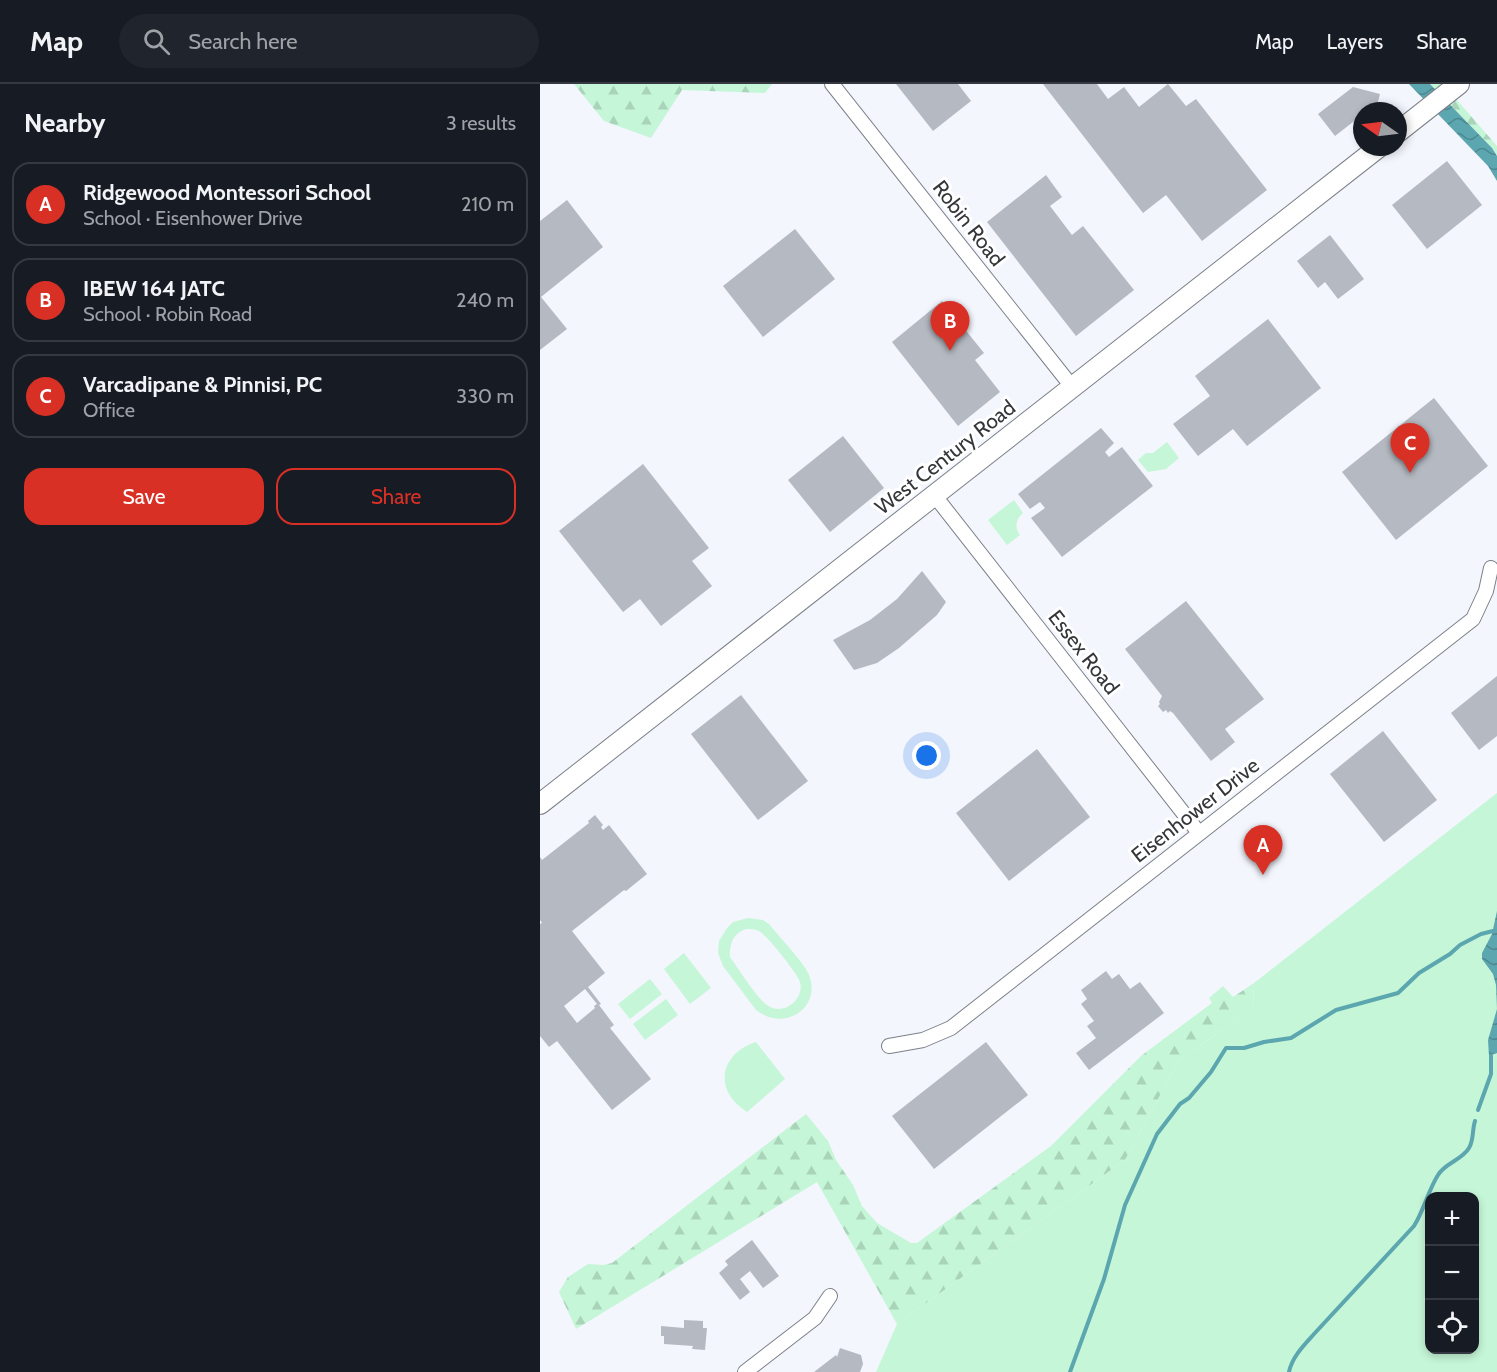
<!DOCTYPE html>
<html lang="en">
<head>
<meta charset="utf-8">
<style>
  body { margin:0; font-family:Cabin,sans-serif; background:#20242c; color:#f1f3f6 }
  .controls { position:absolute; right:18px; bottom:18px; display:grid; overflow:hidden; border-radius:12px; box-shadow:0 3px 9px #0003 }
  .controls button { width:54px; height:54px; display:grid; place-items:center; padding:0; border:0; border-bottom:2px solid #363941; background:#171b24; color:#f1f3f6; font:30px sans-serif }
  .compass { position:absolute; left:813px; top:18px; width:54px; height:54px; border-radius:50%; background:#171b24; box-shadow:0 3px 9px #0003; rotate:284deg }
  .you { position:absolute; left:387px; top:672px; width:21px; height:21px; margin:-15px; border:4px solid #fff; border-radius:50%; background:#1a73e8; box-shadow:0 0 0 9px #1a73e833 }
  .badge { display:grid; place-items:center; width:39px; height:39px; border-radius:50%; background:#d93025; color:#fff; font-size:20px; font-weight:700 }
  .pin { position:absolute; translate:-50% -50px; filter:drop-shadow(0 2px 3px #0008) }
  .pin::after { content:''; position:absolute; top:32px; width:21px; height:18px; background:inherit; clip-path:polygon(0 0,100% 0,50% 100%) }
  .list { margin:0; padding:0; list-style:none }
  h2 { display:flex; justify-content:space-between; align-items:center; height:78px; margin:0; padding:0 24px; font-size:26px }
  h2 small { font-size:20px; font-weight:400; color:#9ea1a6 }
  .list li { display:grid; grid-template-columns:39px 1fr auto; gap:18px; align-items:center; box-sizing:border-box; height:84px; margin:0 12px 12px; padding:0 12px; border:2px solid #363941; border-radius:18px }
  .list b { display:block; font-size:22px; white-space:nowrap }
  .list p { margin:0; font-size:20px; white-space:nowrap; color:#9ea1a6 }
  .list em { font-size:20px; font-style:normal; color:#9ea1a6 }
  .actions { display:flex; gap:12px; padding:18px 24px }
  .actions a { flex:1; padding:14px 0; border:2px solid #d93025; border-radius:18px; text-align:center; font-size:21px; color:#d93025 }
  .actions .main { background:#d93025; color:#fff }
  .icon { flex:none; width:33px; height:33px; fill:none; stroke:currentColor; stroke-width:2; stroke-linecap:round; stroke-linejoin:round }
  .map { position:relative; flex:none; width:957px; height:1288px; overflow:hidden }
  header { display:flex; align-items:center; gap:36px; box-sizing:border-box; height:84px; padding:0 30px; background:#171b24; border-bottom:2px solid #363941 }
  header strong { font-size:28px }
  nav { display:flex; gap:33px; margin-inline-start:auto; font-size:21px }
  .search { width:420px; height:54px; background:#20242c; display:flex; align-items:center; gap:15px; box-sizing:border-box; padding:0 21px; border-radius:33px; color:#9ea1a6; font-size:22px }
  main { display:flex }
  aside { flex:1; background:#171b24 }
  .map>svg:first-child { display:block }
</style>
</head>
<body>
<header>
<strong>Map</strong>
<div class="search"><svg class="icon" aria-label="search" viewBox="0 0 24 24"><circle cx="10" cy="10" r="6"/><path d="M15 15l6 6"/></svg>Search here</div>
<nav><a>Map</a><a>Layers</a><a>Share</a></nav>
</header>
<main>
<aside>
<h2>Nearby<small>3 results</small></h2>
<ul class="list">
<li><span class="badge">A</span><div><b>Ridgewood Montessori School</b><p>School · Eisenhower Drive</p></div><em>210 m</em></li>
<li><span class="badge">B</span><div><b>IBEW 164 JATC</b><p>School · Robin Road</p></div><em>240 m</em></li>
<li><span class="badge">C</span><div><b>Varcadipane &amp; Pinnisi, PC</b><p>Office</p></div><em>330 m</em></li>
</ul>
<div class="actions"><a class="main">Save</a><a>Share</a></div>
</aside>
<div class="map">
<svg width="957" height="1288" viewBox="0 0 957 1288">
  <defs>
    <pattern id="forest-firs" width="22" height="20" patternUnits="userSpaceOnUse" patternTransform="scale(1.5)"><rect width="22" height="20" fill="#c5f6d7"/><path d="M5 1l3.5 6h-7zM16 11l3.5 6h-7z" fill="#aad4b9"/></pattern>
    <pattern id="water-waves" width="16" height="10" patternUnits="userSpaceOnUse" patternTransform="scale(1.5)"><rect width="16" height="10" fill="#5ca6b0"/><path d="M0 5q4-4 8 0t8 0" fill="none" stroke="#4d8890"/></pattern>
  </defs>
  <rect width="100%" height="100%" fill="#f3f6fd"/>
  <g fill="#c5f6d7" fill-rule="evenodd">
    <polygon points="627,358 639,374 626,385 608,388 598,376 606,369 613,369"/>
    <path d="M 474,416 L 483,429 C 476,435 474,443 480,451 L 467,461 L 448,436 Z"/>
    <path d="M 957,709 L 957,1288 L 336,1288 L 357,1240 L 585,1076 L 638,978 L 713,923 L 714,899 ZM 890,1112 L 934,1112 L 934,1266 L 890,1266 Z"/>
    <path d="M 208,834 L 223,836 L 229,840 C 239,853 263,877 269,891 C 282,925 243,948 216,926 L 183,882 L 178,869 L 179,857 L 187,844 L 193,838 ZM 206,845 C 210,845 215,845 219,847 C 227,851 258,890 260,898 C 265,916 242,933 227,921 C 217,914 198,884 190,873 C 189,861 193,849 206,845 Z"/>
    <polygon points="144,869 171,904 150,920 124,885"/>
    <polygon points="110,895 122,910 90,935 78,920"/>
    <polygon points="126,915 138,931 105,956 93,940"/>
    <path d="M 216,958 L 245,995 L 207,1028 C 173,1007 179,970 216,958 Z"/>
  </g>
  <g fill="url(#forest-firs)">
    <polygon points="34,0 232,0 225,9 142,6 111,54 64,37"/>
    <polygon points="890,0 903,0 957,62 957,72 952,64"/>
    <polygon points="714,899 713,923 638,978 585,1076 357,1240 277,1098 36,1245 19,1208 28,1193 48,1180 63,1181 72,1179 266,1030 288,1057 296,1076 313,1101 322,1122 337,1139 371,1159 377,1159 511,1062 601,972 672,919 669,914 683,902 693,913"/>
  </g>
  <g fill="url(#water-waves)">
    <polygon points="869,0 890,0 952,64 957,72 957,97 948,82"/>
    <polygon points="957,827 957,969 949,972 948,956 957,925 956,901 953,890 942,875 942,869 952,850"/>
  </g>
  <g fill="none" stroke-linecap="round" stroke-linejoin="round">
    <g stroke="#5ca6b0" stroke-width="4">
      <polyline points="938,1026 951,990 951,972"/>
      <polyline points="530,1288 564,1195 585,1121 617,1050 640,1020 649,1014 671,988 686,964 704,964 724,958 751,954 796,926 858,909 879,889 910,870 920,861 941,850 953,847"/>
      <path d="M 749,1288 C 752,1273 764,1261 774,1250 L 874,1142 C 884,1126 888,1107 898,1091 C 905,1079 922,1076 929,1064 C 934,1056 932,1046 935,1037"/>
    </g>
  </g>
  <g fill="#b5b9c1" fill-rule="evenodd">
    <polygon points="356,0 418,0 431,17 393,47"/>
    <polygon points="503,0 557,0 568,15 584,3 599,23 628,0 646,22 656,15 727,106 662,157 626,111 603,129"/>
    <polygon points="813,3 840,10 838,18 827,27 822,27 822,31 795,52 778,30"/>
    <polygon points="907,77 942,121 887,165 852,121"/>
    <polygon points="506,91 522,113 510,122 532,151 543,142 594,206 536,252 447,138"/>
    <polygon points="27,116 63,163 1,213 27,245 0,266 0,137"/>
    <polygon points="255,145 295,195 223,253 183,202"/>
    <polygon points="790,151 824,195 798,215 785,198 778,204 757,177"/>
    <polygon points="402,217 444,269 435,276 460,308 418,342 352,258"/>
    <polygon points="728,235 781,304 707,362 693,345 658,372 633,340 670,312 655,292"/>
    <polygon points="894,314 948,382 856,456 802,388"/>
    <polygon points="561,344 574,359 565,368 569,373 582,363 613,402 522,473 491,434 505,424 500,418 490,425 478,410"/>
    <polygon points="303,352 344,404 290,448 248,396"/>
    <polygon points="103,380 169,464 152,477 172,502 121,542 100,515 83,528 19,447"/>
    <polygon points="382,487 406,518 397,531 359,564 337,579 314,586 293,556 330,536 357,515"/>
    <polygon points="646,517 724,615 685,645 695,658 671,677 633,629 630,627 628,629 626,626 623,628 618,622 620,620 619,618 622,612 585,565"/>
    <polygon points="957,592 957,652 939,666 911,629"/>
    <polygon points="201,611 268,697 218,736 151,650"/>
    <polygon points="843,647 897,716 844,758 790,690"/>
    <polygon points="497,665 550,733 469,797 416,729"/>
    <path d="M 55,731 L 63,741 L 61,743 L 63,746 L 69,741 L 107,790 L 86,807 L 84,806 L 32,847 L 65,889 L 48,903 L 61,920 L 59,921 L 74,941 L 70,944 L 111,995 L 72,1026 L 17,957 L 9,963 L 0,952 L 0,840 L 2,839 L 0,836 L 0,773 L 2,776 L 49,739 L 48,737 ZM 45,905 L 57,920 L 54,922 L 55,924 L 37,939 L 24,922 Z"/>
    <polygon points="566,887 572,895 579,890 590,905 600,898 624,929 549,986 536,969 556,954 547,942 554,937 541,920 547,915 541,906"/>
    <polygon points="446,958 488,1011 394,1085 352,1032"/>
    <polygon points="212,1156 239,1192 223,1204 210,1187 200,1195 210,1208 200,1216 179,1189 188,1181 185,1177"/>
    <polygon points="144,1236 163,1237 163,1244 167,1244 165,1266 152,1265 153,1262 124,1260 124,1252 121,1252 121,1242 144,1244"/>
    <polygon points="300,1264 321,1271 323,1280 320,1288 274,1288 296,1271 297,1273"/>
  </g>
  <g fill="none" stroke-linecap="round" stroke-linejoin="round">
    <g stroke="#7c8088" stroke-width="16">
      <g id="minor">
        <polyline points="292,0 533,304"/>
        <polyline points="395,412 659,749"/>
        <polyline points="349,962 383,956 411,944 933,535 946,507 951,484"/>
        <polyline points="205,1288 275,1234 290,1212"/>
      </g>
    </g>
    <g stroke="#7c8088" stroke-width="22">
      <g id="secondary">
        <polyline points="858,48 919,0"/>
        <polyline points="0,720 839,63"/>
      </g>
    </g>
    <use href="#minor" stroke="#fff" stroke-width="14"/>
    <use href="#secondary" stroke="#fff" stroke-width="20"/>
  </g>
  <g text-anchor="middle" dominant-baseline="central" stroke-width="6" stroke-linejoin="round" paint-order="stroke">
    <g font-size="21" fill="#343639" stroke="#fff">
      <text transform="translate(429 139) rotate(52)">Robin Road</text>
      <text transform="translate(405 373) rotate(-38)">West Century Road</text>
      <text transform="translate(544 568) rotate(52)">Essex Road</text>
      <text transform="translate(655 726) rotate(-38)">Eisenhower Drive</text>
    </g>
  </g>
</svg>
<div class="controls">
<button>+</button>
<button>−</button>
<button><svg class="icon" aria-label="locate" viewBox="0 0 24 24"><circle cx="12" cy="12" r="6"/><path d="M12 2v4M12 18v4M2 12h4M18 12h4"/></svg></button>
</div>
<svg class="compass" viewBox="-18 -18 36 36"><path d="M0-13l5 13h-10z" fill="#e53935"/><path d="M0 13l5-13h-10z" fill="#9ea1a6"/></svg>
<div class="you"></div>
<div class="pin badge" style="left:723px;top:791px">A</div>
<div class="pin badge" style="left:410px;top:267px">B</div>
<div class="pin badge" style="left:870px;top:389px">C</div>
</div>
</main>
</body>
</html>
